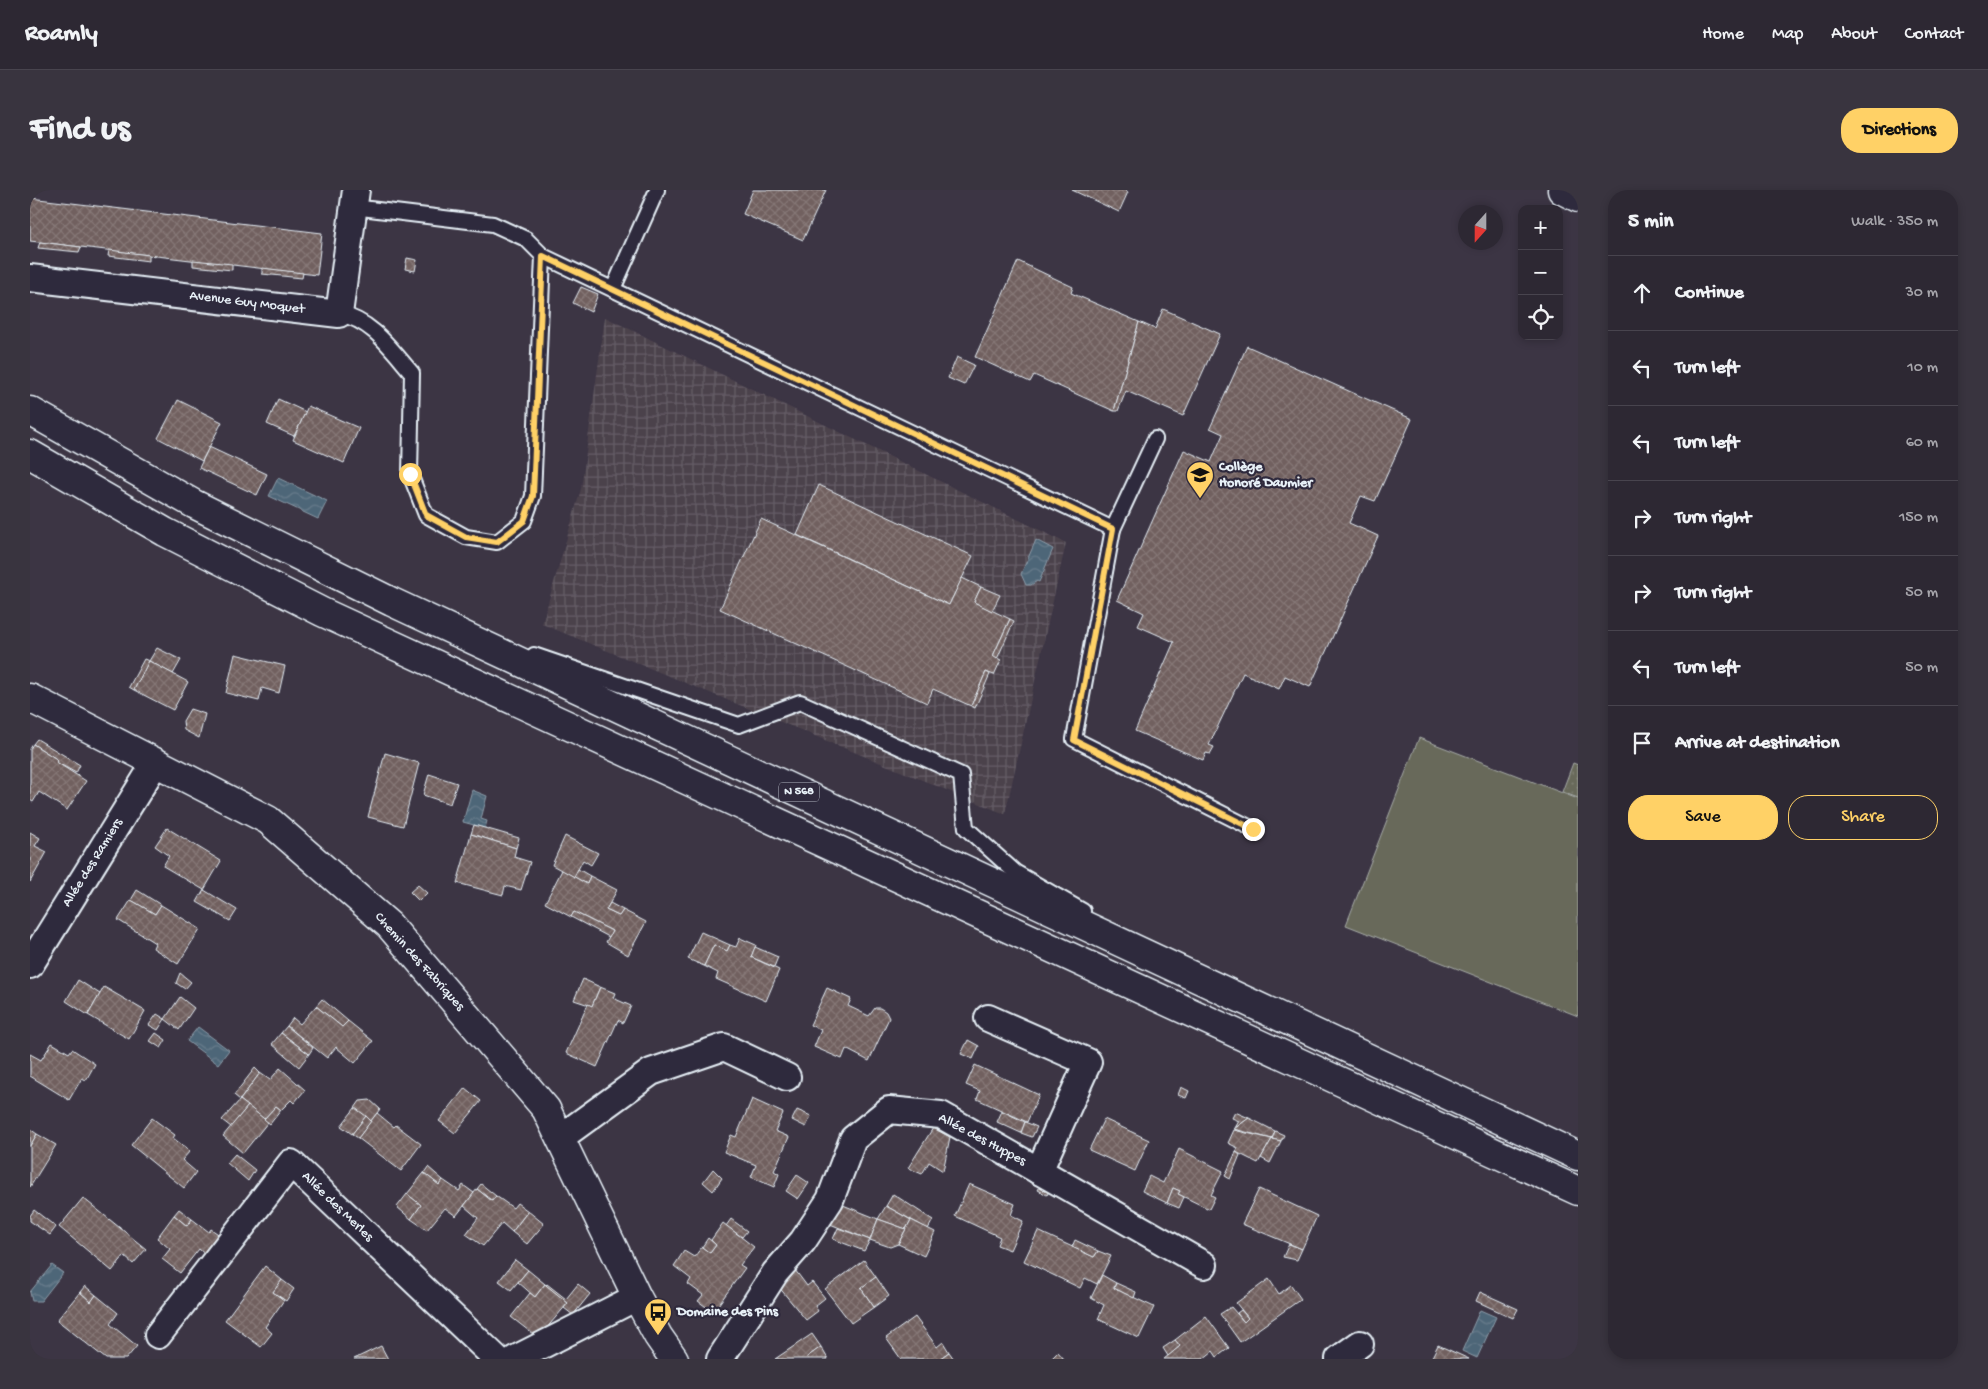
<!DOCTYPE html>
<html lang="en">
<head>
<meta charset="utf-8">
<style>
  body { margin:0; font-family:"Gochi Hand",sans-serif; background:#39343f; color:#f1f3f6 }
  .controls { position:absolute; right:15px; top:15px; display:grid; overflow:hidden; border-radius:10px; box-shadow:0 2px 8px #0003 }
  .controls button { width:45px; height:45px; display:grid; place-items:center; padding:0; border:0; border-bottom:1px solid #48444e; background:#2d2833; color:#f1f3f6; font:25px sans-serif }
  .compass { position:absolute; left:1428px; top:15px; width:45px; height:45px; border-radius:50%; background:#2d2833; box-shadow:0 2px 8px #0003; rotate:201deg }
  .stop { position:absolute; width:15px; height:15px; margin:-11px; border:4px solid #ffd166; border-radius:50%; background:#fff }
  .stop.end { background:#ffd166; border-color:#fff; box-shadow:0 1px 5px #0008 }
  .list { margin:0; padding:0; list-style:none }
  h2 { display:flex; justify-content:space-between; align-items:center; height:65px; margin:0; padding:0 20px; font-size:21px }
  h2 small { font-size:16px; font-weight:400; color:#a7a6ac }
  .list li { display:grid; grid-template-columns:32px 1fr auto; gap:15px; align-items:center; box-sizing:border-box; height:75px; padding:0 20px; border-top:1px solid #48444e }
  .list b { display:block; font-size:19px; white-space:nowrap }
  .list em { font-size:16px; font-style:normal; color:#a7a6ac }
  .actions { display:flex; gap:10px; padding:15px 20px }
  .actions a { flex:1; padding:11px 0; border:1px solid #ffd166; border-radius:20px; text-align:center; font-size:18px; color:#ffd166 }
  .actions .main { background:#ffd166; color:#111 }
  .icon { flex:none; width:28px; height:28px; fill:none; stroke:currentColor; stroke-width:2; stroke-linecap:round; stroke-linejoin:round }
  .map { position:relative; flex:none; width:1548px; height:1169px; overflow:hidden; border-radius:20px }
  header { display:flex; align-items:center; gap:30px; box-sizing:border-box; height:70px; padding:0 25px; background:#2d2833; border-bottom:1px solid #48444e }
  header strong { font-size:24px }
  nav { display:flex; gap:28px; margin-inline-start:auto; font-size:18px }
  .intro { display:flex; align-items:center; justify-content:space-between; box-sizing:border-box; height:120px; padding:0 30px }
  h1 { margin:0; font-size:35px }
  .button { padding:12px 22px; border-radius:20px; background:#ffd166; color:#111; font-size:18px; font-weight:700 }
  main { display:flex; gap:30px; padding:0 30px }
  aside { flex:1; background:#2d2833; border-radius:20px; box-shadow:0 2px 8px #0003 }
  .map>svg:first-child { display:block }
</style>
</head>
<body>
<header>
<strong>Roamly</strong>
<nav><a>Home</a><a>Map</a><a>About</a><a>Contact</a></nav>
</header>
<div class="intro"><h1>Find us</h1><a class="button">Directions</a></div>
<main>
<div class="map">
<svg width="1548" height="1169" viewBox="0 0 1548 1169">
  <defs>
    <pattern id="industrial-grid" width="8" height="8" patternUnits="userSpaceOnUse" patternTransform="scale(1.25)"><rect width="8" height="8" fill="#4c424c"/><path d="M0 4h8M4 0v8" fill="none" stroke="#665e67"/></pattern>
    <pattern id="grass-dots" width="8" height="8" patternUnits="userSpaceOnUse" patternTransform="scale(1.25)"><rect width="8" height="8" fill="#68695a"/><path d="M2 2h.1M6 6h.1" fill="none" stroke="#7e7f72" stroke-width="1.8" stroke-linecap="round"/></pattern>
    <pattern id="water-waves" width="16" height="10" patternUnits="userSpaceOnUse" patternTransform="scale(1.25)"><rect width="16" height="10" fill="#4e6678"/><path d="M0 5q4-4 8 0t8 0" fill="none" stroke="#687c8c"/></pattern>
    <pattern id="building-cross-hatch" width="8" height="8" patternUnits="userSpaceOnUse" patternTransform="scale(1.25)"><rect width="8" height="8" fill="#71605e"/><path d="M0 0l8 8M0 8l8-8" fill="none" stroke="#857776"/></pattern>
  </defs>
  <rect width="100%" height="100%" fill="#3c3544"/>
  <filter id="ink" filterUnits="userSpaceOnUse"><feTurbulence type="fractalNoise" baseFrequency=".02" numOctaves="2"/><feDisplacementMap in="SourceGraphic" scale="10" xChannelSelector="R" yChannelSelector="G"/><feConvolveMatrix kernelMatrix="1 2 1 2 8 2 1 2 1" color-interpolation-filters="sRGB"/></filter>
  <g filter="url(#ink)">
    <polygon fill="url(#industrial-grid)" points="575,127 1036,353 975,624 512,434 551,299"/>
    <polygon fill="url(#grass-dots)" stroke="#a8ada9" points="1543,573 1548,575 1548,608 1532,602"/>
    <polygon fill="#68695a" stroke="#a8ada9" points="1389,548 1548,609 1548,826 1316,735"/>
    <g fill="url(#water-waves)" stroke="#8c9eab">
      <polygon points="248,288 297,311 288,329 239,306"/>
      <polygon points="1006,350 1023,359 1009,392 1007,391 1001,395 996,395 991,384"/>
      <polygon points="442,600 457,606 451,629 457,631 455,638 433,632"/>
      <polygon points="168,837 199,860 188,874 157,851"/>
      <polygon points="22,1075 33,1083 11,1111 2,1111 0,1102"/>
      <polygon points="1450,1120 1466,1127 1447,1168 1432,1161"/>
    </g>
    <g fill="url(#building-cross-hatch)" stroke="#e8f1f8">
      <polygon points="723,0 796,0 773,50 713,24"/>
      <polygon points="1042,0 1094,0 1098,2 1089,22"/>
      <polygon points="0,8 292,43 287,85 0,51"/>
      <polygon points="10,52 51,57 49,62 8,58"/>
      <polygon points="79,60 119,65 119,71 78,66"/>
      <polygon points="377,68 387,70 385,81 375,79"/>
      <polygon points="163,70 202,74 202,80 163,76"/>
      <polygon points="988,71 1043,97 1041,103 1109,132 1084,221 1004,185 1000,192 945,167"/>
      <polygon points="232,78 273,83 272,88 232,84"/>
      <polygon points="551,97 568,104 561,122 543,113"/>
      <polygon points="1133,119 1190,144 1153,226 1096,201 1088,221 1084,221 1109,132 1125,139"/>
      <polygon points="1217,156 1382,229 1345,311 1331,306 1319,333 1348,346 1280,497 1255,486 1249,499 1213,483 1179,555 1184,557 1180,564 1176,563 1173,570 1105,541 1144,452 1108,436 1114,423 1087,410 1154,260 1181,272 1193,244 1180,238"/>
      <polygon points="927,167 944,175 934,195 918,188"/>
      <polygon points="248,209 276,222 264,246 237,234"/>
      <polygon points="148,210 192,232 172,271 128,248"/>
      <polygon points="278,216 329,238 314,273 263,250"/>
      <polygon points="179,257 237,284 227,305 169,278"/>
      <polygon points="789,295 943,366 919,415 767,345"/>
      <polygon points="731,329 919,415 932,388 951,397 944,412 980,429 963,466 971,470 964,485 956,482 941,516 903,499 897,513 690,419"/>
      <polygon points="951,397 970,405 962,421 944,412"/>
      <polygon points="980,429 984,431 967,469 963,466"/>
      <polygon points="127,458 151,470 143,484 119,471"/>
      <polygon points="205,464 255,476 249,503 232,498 229,511 196,503"/>
      <polygon points="114,469 119,471 104,500 99,497"/>
      <polygon points="119,471 158,492 143,520 104,500"/>
      <polygon points="956,482 960,484 945,518 941,516"/>
      <polygon points="160,519 175,524 169,548 154,540 153,531"/>
      <polygon points="7,549 50,575 46,583 26,572 28,570 3,554"/>
      <polygon points="3,554 28,570 26,572 56,591 37,620 9,602 3,612 0,610 0,559"/>
      <polygon points="355,563 389,573 373,636 338,627"/>
      <polygon points="399,584 427,593 420,614 393,605"/>
      <polygon points="444,635 489,648 486,658 441,644"/>
      <polygon points="137,638 191,671 174,700 133,676 139,666 125,656"/>
      <polygon points="0,642 10,648 5,656 17,662 0,692"/>
      <polygon points="441,644 486,658 484,667 500,672 491,700 475,696 473,705 427,693"/>
      <polygon points="535,646 568,663 561,675 553,670 544,687 522,675"/>
      <polygon points="548,679 560,686 557,694 544,687"/>
      <polygon points="532,680 557,694 560,686 587,700 576,720 589,726 593,720 616,732 598,765 576,752 582,741 544,722 541,727 515,713"/>
      <polygon points="388,695 397,703 389,711 380,702"/>
      <polygon points="107,700 131,715 125,724 101,710"/>
      <polygon points="174,700 207,720 200,731 167,712"/>
      <polygon points="101,710 125,724 131,715 170,739 148,774 123,758 125,753 88,730"/>
      <polygon points="580,713 593,720 589,726 576,720"/>
      <polygon points="544,722 582,741 579,747 541,727"/>
      <polygon points="671,742 700,755 697,761 684,755 674,776 658,769"/>
      <polygon points="710,748 726,755 721,767 749,780 736,811 686,789 688,783 674,776 684,755 697,761 700,755 706,757"/>
      <polygon points="725,757 748,767 744,777 721,767"/>
      <polygon points="150,783 161,792 155,799 146,793"/>
      <polygon points="553,789 570,797 562,816 544,810"/>
      <polygon points="48,790 70,804 58,825 36,811"/>
      <polygon points="74,797 115,821 99,849 58,825"/>
      <polygon points="570,797 585,803 583,808 601,816 593,833 588,830 567,877 536,863 558,814 562,816"/>
      <polygon points="797,798 821,809 818,816 839,826 845,818 850,818 856,822 859,828 839,871 816,859 812,869 784,857 791,840 780,835"/>
      <polygon points="150,807 164,818 149,840 135,829"/>
      <polygon points="292,809 318,831 312,837 286,816"/>
      <polygon points="286,816 312,837 318,831 343,851 325,873 306,857 297,868 257,836 263,828 270,834"/>
      <polygon points="127,824 135,829 128,840 119,835"/>
      <polygon points="257,836 283,858 279,864 251,843"/>
      <polygon points="126,843 136,850 131,858 120,851"/>
      <polygon points="251,843 279,864 269,877 242,854"/>
      <polygon points="938,850 949,856 943,869 931,864"/>
      <polygon points="22,853 39,863 42,859 65,874 56,890 52,888 39,910 0,886 0,864 11,870"/>
      <polygon points="945,875 1009,905 997,932 947,909 950,901 936,895"/>
      <polygon points="225,878 230,883 210,910 204,905"/>
      <polygon points="250,878 275,900 264,913 261,910 251,920 246,916 234,929 210,910 230,883 240,890"/>
      <polygon points="1151,897 1159,901 1156,908 1148,905"/>
      <polygon points="435,898 451,911 425,943 409,931"/>
      <polygon points="722,909 753,923 745,941 759,947 744,981 749,984 744,997 721,987 726,975 694,962 701,945 706,947"/>
      <polygon points="210,910 218,916 201,937 192,930"/>
      <polygon points="340,910 350,919 341,931 325,918 330,911"/>
      <polygon points="218,916 238,932 213,963 193,946"/>
      <polygon points="246,916 251,920 240,934 234,929"/>
      <polygon points="325,918 336,926 322,944 311,936"/>
      <polygon points="767,920 781,926 776,937 762,930"/>
      <polygon points="972,921 995,932 991,943 967,932"/>
      <polygon points="1205,922 1219,928 1205,938 1209,931 1202,928"/>
      <polygon points="347,923 364,937 366,935 391,954 371,981 328,948"/>
      <polygon points="336,926 341,931 328,948 322,944"/>
      <polygon points="122,928 145,945 143,948 160,961 152,970 166,982 154,998 101,955"/>
      <polygon points="1219,928 1245,941 1242,949 1204,939"/>
      <polygon points="1074,929 1119,950 1105,981 1059,960"/>
      <polygon points="995,932 1007,937 1002,947 991,943"/>
      <polygon points="903,938 920,947 913,981 899,972 892,984 878,978"/>
      <polygon points="0,939 7,944 0,956"/>
      <polygon points="1204,940 1242,949 1228,973 1206,962 1208,958 1198,953"/>
      <polygon points="1245,941 1254,945 1251,951 1242,949"/>
      <polygon points="7,944 26,955 0,997 0,956"/>
      <polygon points="1242,949 1251,951 1240,973 1231,968"/>
      <polygon points="1149,959 1193,981 1181,1005 1185,1007 1179,1019 1148,1004 1150,1001 1143,998 1137,1013 1112,1001 1119,986 1133,993"/>
      <polygon points="1206,962 1210,965 1200,989 1195,986"/>
      <polygon points="205,964 225,980 218,991 197,973"/>
      <polygon points="398,977 413,990 409,995 394,983"/>
      <polygon points="683,979 692,988 683,1001 673,992"/>
      <polygon points="394,983 409,995 413,990 429,1001 433,995 444,1003 426,1026 415,1018 397,1040 381,1029 391,1015 377,1004"/>
      <polygon points="767,985 779,993 768,1009 756,1001"/>
      <polygon points="1012,993 1021,998 1017,1005 1008,1000"/>
      <polygon points="451,994 466,1006 462,1011 447,999"/>
      <polygon points="939,994 985,1014 981,1025 993,1031 980,1060 967,1055 970,1047 925,1026"/>
      <polygon points="1143,998 1150,1001 1148,1004 1154,1007 1149,1018 1137,1013"/>
      <polygon points="447,999 462,1011 466,1006 483,1018 487,1013 498,1021 482,1042 472,1033 453,1056 436,1044 448,1028 434,1016"/>
      <polygon points="1229,999 1287,1026 1272,1059 1212,1034"/>
      <polygon points="377,1004 391,1015 381,1029 367,1017"/>
      <polygon points="863,1004 903,1030 898,1039 856,1016"/>
      <polygon points="53,1008 116,1059 103,1074 94,1066 82,1081 29,1037"/>
      <polygon points="808,1013 848,1029 840,1050 800,1034"/>
      <polygon points="856,1016 881,1030 876,1039 848,1029"/>
      <polygon points="149,1019 162,1029 157,1036 144,1025"/>
      <polygon points="4,1020 26,1037 20,1045 0,1031 0,1026"/>
      <polygon points="498,1021 514,1034 497,1054 482,1042"/>
      <polygon points="144,1025 157,1036 162,1029 179,1042 181,1039 194,1048 178,1067 169,1059 150,1083 132,1069 140,1059 127,1048"/>
      <polygon points="701,1029 717,1041 712,1047 696,1036"/>
      <polygon points="848,1029 876,1039 868,1054 860,1057 840,1050"/>
      <polygon points="881,1030 905,1042 894,1066 868,1054"/>
      <polygon points="693,1033 724,1057 710,1075 715,1078 683,1122 668,1111 673,1105 658,1094 661,1089 644,1076 654,1061 664,1067 672,1057 680,1063 686,1055 681,1050"/>
      <polygon points="808,1038 840,1050 834,1061 803,1049"/>
      <polygon points="1008,1041 1064,1067 1068,1061 1081,1066 1067,1094 1055,1088 1050,1098 994,1071"/>
      <polygon points="678,1048 686,1055 680,1063 672,1057"/>
      <polygon points="1045,1050 1068,1061 1064,1067 1042,1057"/>
      <polygon points="1259,1054 1272,1059 1267,1070 1253,1067"/>
      <polygon points="485,1070 498,1080 481,1100 469,1091"/>
      <polygon points="834,1070 846,1087 831,1098 844,1117 821,1133 795,1099"/>
      <polygon points="235,1076 252,1090 243,1102 254,1110 235,1137 242,1143 231,1157 195,1130"/>
      <polygon points="762,1076 777,1096 782,1092 795,1108 785,1116 788,1121 776,1130 748,1096"/>
      <polygon points="498,1080 515,1094 505,1107 488,1092"/>
      <polygon points="1072,1085 1086,1093 1084,1098 1124,1117 1109,1148 1068,1129 1074,1115 1061,1108"/>
      <polygon points="846,1087 859,1106 844,1117 831,1098"/>
      <polygon points="1239,1089 1249,1104 1261,1095 1271,1109 1210,1152 1190,1124 1201,1117 1214,1132 1218,1128 1206,1113"/>
      <polygon points="252,1090 264,1099 256,1111 243,1102"/>
      <polygon points="1086,1093 1106,1102 1104,1108 1084,1098"/>
      <polygon points="515,1094 538,1113 508,1148 481,1127 500,1103 505,1107"/>
      <polygon points="517,1094 536,1109 548,1094 560,1104 543,1125 534,1118 538,1113 516,1095"/>
      <polygon points="55,1096 66,1105 61,1112 50,1102"/>
      <polygon points="50,1102 61,1112 66,1105 88,1123 80,1134 107,1156 96,1169 76,1169 27,1130"/>
      <polygon points="1450,1102 1488,1119 1483,1128 1446,1111"/>
      <polygon points="1211,1120 1218,1128 1214,1132 1207,1123"/>
      <polygon points="1176,1126 1199,1158 1187,1167 1183,1161 1173,1169 1134,1169 1150,1156 1145,1150"/>
      <polygon points="885,1127 907,1157 913,1152 919,1162 909,1169 871,1169 856,1148"/>
      <polygon points="782,1144 791,1157 777,1167 778,1169 745,1169"/>
      <polygon points="1145,1150 1150,1156 1138,1166 1133,1158"/>
      <polygon points="1408,1155 1439,1169 1401,1169"/>
      <polygon points="351,1156 358,1169 324,1169"/>
      <polygon points="791,1157 798,1169 778,1169 777,1167"/>
      <polygon points="919,1162 924,1169 909,1169"/>
      <polygon points="1028,1162 1034,1169 1021,1169"/>
    </g>
    <g fill="none" stroke-linecap="round" stroke-linejoin="round">
      <g stroke="#e8f1f8" stroke-width="18">
        <g id="lane">
          <polyline points="513,66 1083,339 1044,549 1223,639"/>
          <polyline points="583,99 627,0"/>
          <path d="M 309,124 C 342,130 361,159 382,183 L 380,284 L 396,325 L 436,347 L 467,352 L 494,331 L 503,306 L 513,66 L 496,49 L 463,34 L 323,17"/>
          <polyline points="1083,339 1125,249"/>
          <polyline points="504,465 709,535 770,512 931,585 936,638 985,682 1053,721"/>
        </g>
      </g>
      <g stroke="#e8f1f8" stroke-width="30">
        <g id="street">
          <polyline points="0,88 309,124 326,0"/>
          <polyline points="0,775 126,572"/>
          <polyline points="958,828 1058,872 1009,981"/>
          <polyline points="530,948 621,882 694,857 757,887"/>
          <polyline points="128,1145 261,973 467,1169"/>
          <polyline points="485,1169 607,1107"/>
          <polyline points="690,1169 745,1083 773,1051 800,1010 823,949 859,920 911,925 1174,1075"/>
          <polyline points="1309,1169 1330,1154"/>
        </g>
      </g>
      <g stroke="#e8f1f8" stroke-width="31">
        <g id="secondary">
          <polyline points="1532,0 1548,8"/>
          <polyline points="0,508 238,630 359,735 516,919 607,1107 628,1146 644,1169"/>
        </g>
      </g>
      <g stroke="#e8f1f8" stroke-width="31">
        <g id="highway">
          <polyline points="0,221 164,314 362,412 1548,966"/>
          <polyline points="0,264 135,342 292,422 1548,1001"/>
        </g>
      </g>
      <use href="#lane" stroke="#2f2a3d" stroke-width="14"/>
      <use href="#street" stroke="#2f2a3d" stroke-width="26"/>
      <use href="#secondary" stroke="#2f2a3d" stroke-width="28"/>
      <use href="#highway" stroke="#2f2a3d" stroke-width="28"/>
    </g>
  </g>
  <g fill="none" stroke-linecap="round" stroke-linejoin="round" filter="url(#ink)">
    <polyline stroke="#ffd166" stroke-width="6" points="380,284 396,325 436,347 467,352 494,331 503,306 513,66 1083,339 1044,550 1223,639"/>
  </g>
  <defs>
    <g id="school-pin" transform="scale(1.4375)"><path d="M0 17L-7.5 6A9.5 9.5 0 1 1 7.5 6Z" fill="#ffd166" stroke="#2f2a3d"/><path d="M0-5L7-2L0 1L-7-2ZM-4 1L0 2.5L4 1V4Q0 6-4 4Z" fill="#111"/></g>
    <g id="bus-pin" transform="scale(1.4375)"><path d="M0 17L-7.5 6A9.5 9.5 0 1 1 7.5 6Z" fill="#ffd166" stroke="#2f2a3d"/><path d="M-5-6H5V4H4V6H2V4H-2V6H-4V4H-5ZM-3.5-4V0h7V-4ZM-3.5 1.2v1.5H-2V1.2ZM2 1.2v1.5H3.5V1.2Z" fill="#111"/></g>
  </defs>
  <g fill-rule="evenodd">
    <use href="#school-pin" x="1170" y="285"/>
    <use href="#bus-pin" x="628" y="1122"/>
  </g>
  <g text-anchor="middle" dominant-baseline="central" stroke-width="4.5" stroke-linejoin="round" paint-order="stroke">
    <rect fill="#2f2a3d" stroke="#b0b5c0" stroke-width="1" x="749" y="592.5" width="40" height="19" rx="4"/>
    <g font-size="12" font-weight="bold" fill="#e8f1f8">
      <text x="769" y="602">N 568</text>
    </g>
    <g font-size="14" fill="#e8f1f8" stroke="#2f2a3d">
      <text transform="translate(217 113) rotate(7)">Avenue Guy Moquet</text>
      <text transform="translate(63 673) rotate(-58)">Allée des Ramiers</text>
      <text transform="translate(389 772) rotate(48)">Chemin des Fabriques</text>
      <text transform="translate(952 950) rotate(28)">Allée des Huppes</text>
      <text transform="translate(307 1017) rotate(44)">Allée des Merles</text>
    </g>
    <g font-size="14" font-weight="bold" fill="#e8f1f8" stroke="#2f2a3d" text-anchor="start">
      <text x="1189" y="277">Collège<tspan x="1189" dy="16">Honoré Daumier</tspan></text>
      <text x="647" y="1122">Domaine des Pins</text>
    </g>
  </g>
</svg>
<div class="controls">
<button>+</button>
<button>−</button>
<button><svg class="icon" aria-label="locate" viewBox="0 0 24 24"><circle cx="12" cy="12" r="6"/><path d="M12 2v4M12 18v4M2 12h4M18 12h4"/></svg></button>
</div>
<svg class="compass" viewBox="-18 -18 36 36"><path d="M0-13l5 13h-10z" fill="#e53935"/><path d="M0 13l5-13h-10z" fill="#a7a6ac"/></svg>
<div class="stop" style="left:380px;top:284px"></div>
<div class="stop end" style="left:1223px;top:639px"></div>
</div>
<aside>
<h2>5 min<small>Walk · 350 m</small></h2>
<ul class="list">
<li><svg class="icon" aria-label="ahead" viewBox="0 0 24 24"><path d="M12 20V5M6 11l6-6 6 6"/></svg><div><b>Continue</b></div><em>30 m</em></li>
<li><svg class="icon" aria-label="left" viewBox="0 0 24 24"><path d="M17 20v-9H6M10 6l-5 5 5 5"/></svg><div><b>Turn left</b></div><em>10 m</em></li>
<li><svg class="icon" aria-label="left" viewBox="0 0 24 24"><path d="M17 20v-9H6M10 6l-5 5 5 5"/></svg><div><b>Turn left</b></div><em>60 m</em></li>
<li><svg class="icon" aria-label="right" viewBox="0 0 24 24"><path d="M7 20v-9h11M14 6l5 5-5 5"/></svg><div><b>Turn right</b></div><em>150 m</em></li>
<li><svg class="icon" aria-label="right" viewBox="0 0 24 24"><path d="M7 20v-9h11M14 6l5 5-5 5"/></svg><div><b>Turn right</b></div><em>50 m</em></li>
<li><svg class="icon" aria-label="left" viewBox="0 0 24 24"><path d="M17 20v-9H6M10 6l-5 5 5 5"/></svg><div><b>Turn left</b></div><em>50 m</em></li>
<li><svg class="icon" aria-label="arrive" viewBox="0 0 24 24"><path d="M6 21V4h12l-3 4 3 4H6"/></svg><div><b>Arrive at destination</b></div></li>
</ul>
<div class="actions"><a class="main">Save</a><a>Share</a></div>
</aside>
</main>
</body>
</html>
